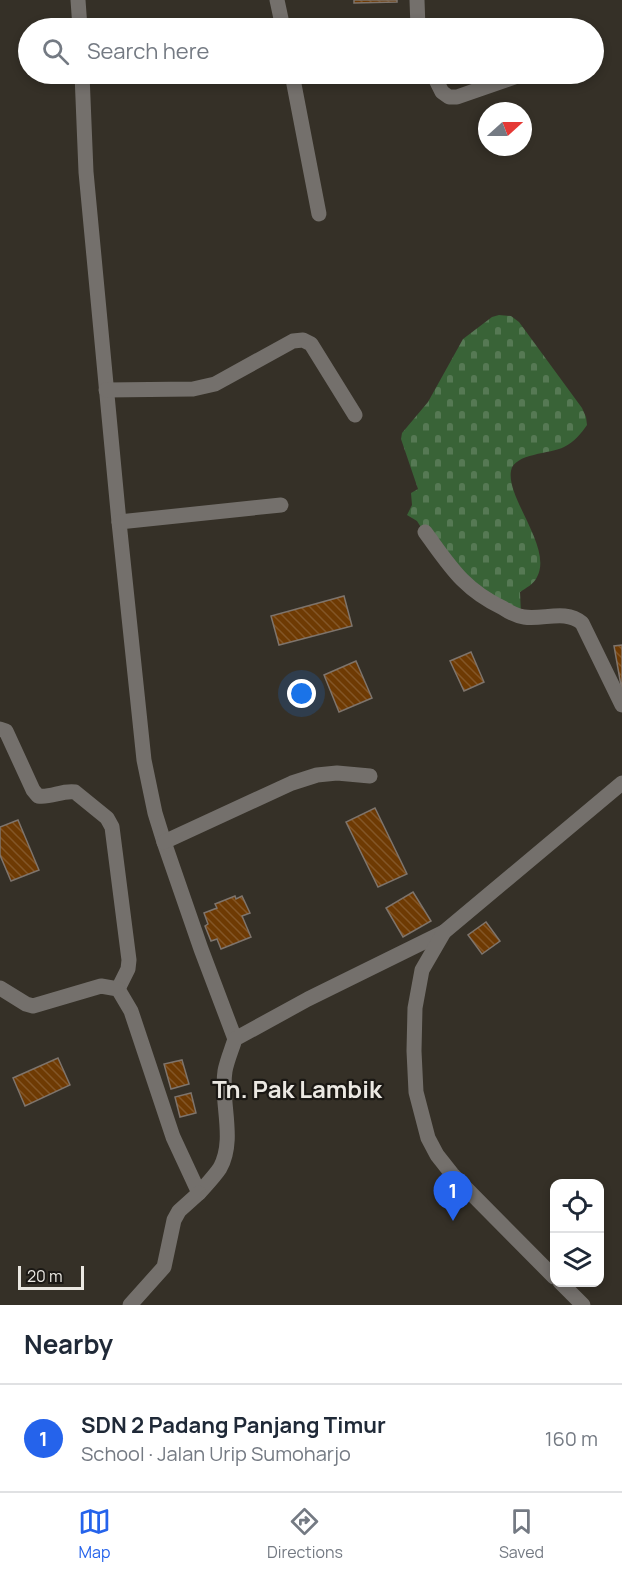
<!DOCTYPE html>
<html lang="en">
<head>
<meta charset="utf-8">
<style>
  body { margin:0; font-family:Manrope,sans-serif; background:#f2f2f3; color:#1f2937 }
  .controls { position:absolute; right:18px; bottom:18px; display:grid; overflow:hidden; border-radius:12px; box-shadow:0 3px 9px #0003 }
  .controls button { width:54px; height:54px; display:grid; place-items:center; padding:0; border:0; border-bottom:2px solid #e0e1e3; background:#fff; color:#1f2937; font:30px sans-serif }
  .compass { position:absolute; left:478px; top:102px; width:54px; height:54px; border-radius:50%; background:#fff; box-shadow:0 3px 9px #0003; rotate:69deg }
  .scale { position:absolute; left:18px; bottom:15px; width:66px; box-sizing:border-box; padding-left:6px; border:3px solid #ebe8e2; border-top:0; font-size:16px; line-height:21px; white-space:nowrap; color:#ebe8e2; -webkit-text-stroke:4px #1b1814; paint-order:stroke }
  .you { position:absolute; left:302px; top:694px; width:21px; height:21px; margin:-15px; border:4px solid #fff; border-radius:50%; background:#1a73e8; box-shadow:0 0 0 9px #1a73e833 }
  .badge { display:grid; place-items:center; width:39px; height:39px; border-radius:50%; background:#2563eb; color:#fff; font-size:20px; font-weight:700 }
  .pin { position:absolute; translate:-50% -50px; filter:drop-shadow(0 2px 3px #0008) }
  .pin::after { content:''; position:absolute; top:32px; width:21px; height:18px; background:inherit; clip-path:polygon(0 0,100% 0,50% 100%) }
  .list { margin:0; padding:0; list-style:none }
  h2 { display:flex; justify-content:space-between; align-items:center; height:78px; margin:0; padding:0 24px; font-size:26px }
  h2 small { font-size:20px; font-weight:400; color:#747a83 }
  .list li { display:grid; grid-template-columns:39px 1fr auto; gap:18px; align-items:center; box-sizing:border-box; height:108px; padding:0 24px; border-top:2px solid #e0e1e3 }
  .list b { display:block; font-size:22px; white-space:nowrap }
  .list p { margin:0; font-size:20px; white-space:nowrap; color:#747a83 }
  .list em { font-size:20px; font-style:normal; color:#747a83 }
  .icon { flex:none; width:33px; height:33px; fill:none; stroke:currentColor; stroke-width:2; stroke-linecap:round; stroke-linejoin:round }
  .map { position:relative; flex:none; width:622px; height:1305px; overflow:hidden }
  .search { position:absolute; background:#fff; box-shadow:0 3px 9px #0003; left:18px; right:18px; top:18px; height:66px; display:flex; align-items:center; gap:15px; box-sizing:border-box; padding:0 21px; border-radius:33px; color:#747a83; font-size:22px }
  .sheet { height:186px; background:#fff }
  nav { display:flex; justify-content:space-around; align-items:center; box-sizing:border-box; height:84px; border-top:2px solid #e0e1e3; background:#fff; font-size:16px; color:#747a83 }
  nav a { display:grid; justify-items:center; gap:3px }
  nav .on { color:#2563eb }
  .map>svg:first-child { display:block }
</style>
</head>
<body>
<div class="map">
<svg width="622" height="1305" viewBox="0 0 622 1305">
  <defs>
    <pattern id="cemetery-stones" width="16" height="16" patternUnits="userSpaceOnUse" patternTransform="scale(1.5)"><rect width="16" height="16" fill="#396337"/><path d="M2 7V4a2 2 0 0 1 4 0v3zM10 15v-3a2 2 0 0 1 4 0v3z" fill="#567954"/></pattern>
    <pattern id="building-back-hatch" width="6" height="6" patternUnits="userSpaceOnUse" patternTransform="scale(1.5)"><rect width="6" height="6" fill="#6e3a03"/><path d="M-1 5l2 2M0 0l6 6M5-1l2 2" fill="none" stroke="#835627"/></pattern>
  </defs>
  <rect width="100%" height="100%" fill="#353027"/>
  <path fill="url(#cemetery-stones)" d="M 499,315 L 511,316 L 519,322 L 582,408 L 586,417 L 587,425 C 581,434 574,442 564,447 C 551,454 514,453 511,471 C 506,498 553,548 537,577 C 534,584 526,588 520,592 L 521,614 L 447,569 L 417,521 L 407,515 L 412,505 L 411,493 L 418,489 L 401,439 L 402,433 L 428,402 L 463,339 L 492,317 Z"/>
  <g fill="url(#building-back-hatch)" stroke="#7e746c" stroke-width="1.5">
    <polygon points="354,0 397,0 397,2 354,3"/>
    <polygon points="344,596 352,626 279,645 271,616"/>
    <polygon points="622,645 622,691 614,646"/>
    <polygon points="471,652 484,682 464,691 450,661"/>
    <polygon points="356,661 372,698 339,712 324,675"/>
    <polygon points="375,808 407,874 378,887 346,822"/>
    <polygon points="18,820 39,870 11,881 0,855 0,827"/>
    <polygon points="413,892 431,921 403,937 386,908"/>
    <polygon points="235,896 236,899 242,896 250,913 242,916 251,937 221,949 217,939 211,941 205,926 208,924 204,913 217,908 215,904"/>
    <polygon points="486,922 500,941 482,954 468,935"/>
    <polygon points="58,1058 70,1085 25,1106 13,1078"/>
    <polygon points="182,1060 189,1084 171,1089 164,1064"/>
    <polygon points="191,1093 196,1113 180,1117 175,1097"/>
  </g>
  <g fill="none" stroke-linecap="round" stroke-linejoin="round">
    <g stroke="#74706c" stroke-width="15">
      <polyline points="78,0 80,28"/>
      <polyline points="277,0 283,28"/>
      <polyline points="417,0 418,28"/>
      <polyline points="82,74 86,172 119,522 144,760 155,813 164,842 201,949 235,1039"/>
      <polyline points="292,74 319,214"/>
      <polyline points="433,74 442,92 449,97 457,97 523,74"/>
      <polyline points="106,390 193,389 215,384 293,341 303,340 311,344 355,415"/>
      <polyline points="119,522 281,505"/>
      <path d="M 425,532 C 450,566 463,589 503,608 C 509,612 516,616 524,617 C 544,620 565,609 582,623 L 622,705"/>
      <path d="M 0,729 L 6,731 L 33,790 L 38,796 C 51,798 62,790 75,792 L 107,818 L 112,827 L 129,960 L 128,969 L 118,989"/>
      <polyline points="164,842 292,783 317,775 337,773 370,776"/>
      <path d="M 0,988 L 26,1004 L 33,1006 L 101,986 L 118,989 L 131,1011 L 173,1137 L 199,1193 C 206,1185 214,1177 220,1168 C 236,1139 220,1102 225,1071 C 227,1060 232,1049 235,1039 L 308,999 L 444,932"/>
      <polyline points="554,1277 452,1174 437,1155 428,1138 416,1092 414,1051 415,1008 422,970 444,932 622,783"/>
      <polyline points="560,1282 583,1305"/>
      <polyline points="130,1305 164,1267 174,1220 179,1211 199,1193"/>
    </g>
  </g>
  <g text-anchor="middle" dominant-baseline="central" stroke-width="4.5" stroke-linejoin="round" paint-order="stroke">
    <g font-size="24" font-weight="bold" fill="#ebe8e2" stroke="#1b1814">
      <text x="297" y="1088">Tn. Pak Lambik</text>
    </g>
  </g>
</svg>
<div class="controls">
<button><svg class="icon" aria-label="locate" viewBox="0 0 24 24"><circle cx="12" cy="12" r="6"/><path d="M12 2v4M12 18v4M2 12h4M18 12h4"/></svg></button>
<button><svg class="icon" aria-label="layers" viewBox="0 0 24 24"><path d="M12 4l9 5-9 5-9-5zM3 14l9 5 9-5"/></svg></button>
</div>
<svg class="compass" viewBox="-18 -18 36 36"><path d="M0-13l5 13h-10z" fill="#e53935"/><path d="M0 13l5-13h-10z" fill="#747a83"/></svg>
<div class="scale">20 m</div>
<div class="you"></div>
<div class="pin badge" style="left:453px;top:1221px">1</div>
<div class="search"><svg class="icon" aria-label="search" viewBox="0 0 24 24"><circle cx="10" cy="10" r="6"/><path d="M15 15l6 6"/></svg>Search here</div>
</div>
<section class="sheet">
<h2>Nearby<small></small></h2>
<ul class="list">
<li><span class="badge">1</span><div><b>SDN 2 Padang Panjang Timur</b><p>School · Jalan Urip Sumoharjo</p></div><em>160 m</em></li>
</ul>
</section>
<nav>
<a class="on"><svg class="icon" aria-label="map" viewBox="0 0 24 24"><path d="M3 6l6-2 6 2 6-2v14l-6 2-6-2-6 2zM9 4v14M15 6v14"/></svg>Map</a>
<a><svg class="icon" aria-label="directions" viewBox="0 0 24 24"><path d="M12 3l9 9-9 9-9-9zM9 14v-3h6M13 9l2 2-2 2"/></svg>Directions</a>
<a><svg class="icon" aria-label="saved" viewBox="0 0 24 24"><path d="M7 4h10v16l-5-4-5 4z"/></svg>Saved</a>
</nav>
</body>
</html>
